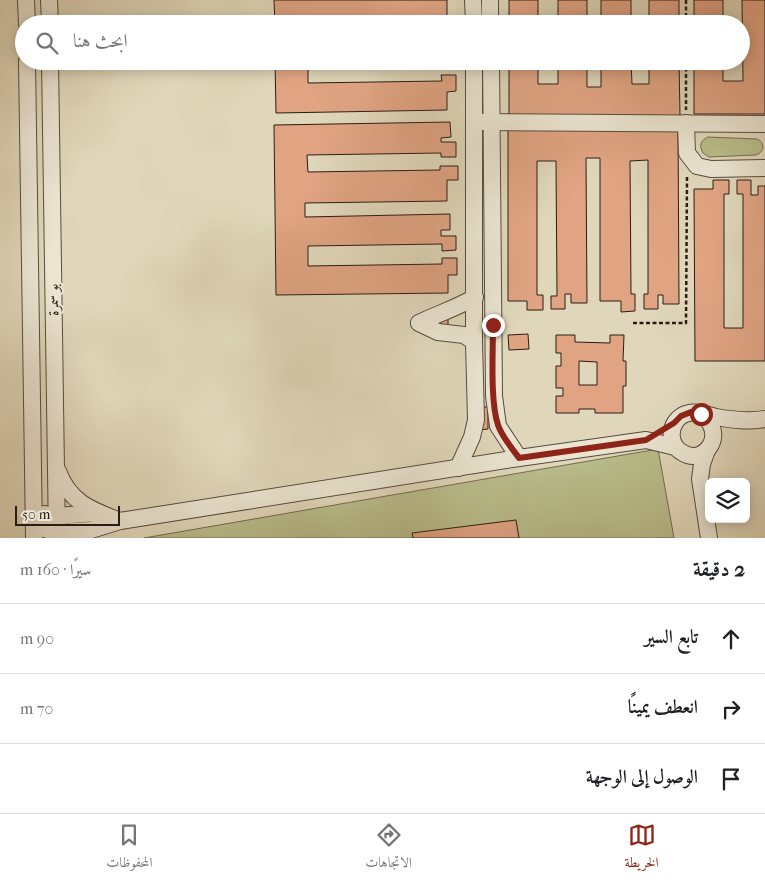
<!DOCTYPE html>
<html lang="ar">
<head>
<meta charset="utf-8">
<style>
  body { margin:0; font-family:"IM FELL French Canon",Amiri,serif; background:#f6f6f6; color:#202124; direction:rtl }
  .controls { position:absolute; right:15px; bottom:15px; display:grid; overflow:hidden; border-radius:8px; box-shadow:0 2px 12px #0003 }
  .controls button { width:45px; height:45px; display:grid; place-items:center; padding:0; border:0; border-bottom:1px solid #e0e0e0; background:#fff; color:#202124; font:25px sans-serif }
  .scale { position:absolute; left:15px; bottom:12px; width:105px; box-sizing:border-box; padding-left:5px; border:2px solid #2c1c16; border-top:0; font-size:14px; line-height:18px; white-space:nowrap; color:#2c1c16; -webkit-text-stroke:4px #ebe5d2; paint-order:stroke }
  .stop { position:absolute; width:15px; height:15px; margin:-11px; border:4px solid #8f2418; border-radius:50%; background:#fff }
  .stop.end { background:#8f2418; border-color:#fff; box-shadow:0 1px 5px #0008 }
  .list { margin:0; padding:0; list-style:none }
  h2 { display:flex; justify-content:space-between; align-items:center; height:65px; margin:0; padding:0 20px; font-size:21px }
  h2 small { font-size:16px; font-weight:400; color:#757577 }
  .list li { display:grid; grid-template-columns:32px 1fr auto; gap:15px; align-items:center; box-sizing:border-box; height:70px; padding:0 20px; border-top:1px solid #e0e0e0 }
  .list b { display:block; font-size:19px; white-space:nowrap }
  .list em { font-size:16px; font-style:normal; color:#757577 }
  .icon { flex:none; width:28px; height:28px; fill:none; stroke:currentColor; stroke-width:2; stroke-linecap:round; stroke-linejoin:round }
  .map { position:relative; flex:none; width:765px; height:538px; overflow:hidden; direction:ltr }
  .search { position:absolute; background:#fff; box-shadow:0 2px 12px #0003; left:15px; right:15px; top:15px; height:55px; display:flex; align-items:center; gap:12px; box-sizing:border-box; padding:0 18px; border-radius:28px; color:#757577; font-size:19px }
  .sheet { height:275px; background:#fff }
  nav { display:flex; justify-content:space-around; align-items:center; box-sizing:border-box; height:70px; border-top:1px solid #e0e0e0; background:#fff; font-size:14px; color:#757577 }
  nav a { display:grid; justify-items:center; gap:2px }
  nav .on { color:#8f2418 }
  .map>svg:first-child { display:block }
</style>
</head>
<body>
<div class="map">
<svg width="765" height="538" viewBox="0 0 765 538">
  <rect width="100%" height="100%" fill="#e0d7ba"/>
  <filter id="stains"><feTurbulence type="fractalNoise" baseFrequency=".004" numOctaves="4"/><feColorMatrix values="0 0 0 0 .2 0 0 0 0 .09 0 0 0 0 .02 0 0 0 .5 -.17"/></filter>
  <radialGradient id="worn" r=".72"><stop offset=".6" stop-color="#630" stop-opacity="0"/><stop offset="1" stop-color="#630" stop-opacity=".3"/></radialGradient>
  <g fill="#b9bc8b" stroke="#726c50">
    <path d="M 708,137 L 757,139 C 765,142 765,152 756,155 L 709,157 L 703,153 C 699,145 700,141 708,137 Z"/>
    <polygon points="658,449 674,538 144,538"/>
  </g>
  <g fill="#e0a483" stroke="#2c1c16" fill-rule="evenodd">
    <polygon points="274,0 447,0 447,18 305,20 305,24 275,24"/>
    <rect x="509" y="0" width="29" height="24"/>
    <rect x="558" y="0" width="29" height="24"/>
    <rect x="601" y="0" width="30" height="24"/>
    <rect x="649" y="0" width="30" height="24"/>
    <rect x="694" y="0" width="29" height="24"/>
    <polygon points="742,0 765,0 765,114 694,114 694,61 723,61 723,81 743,81"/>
    <polygon points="275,61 455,61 455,67 442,67 442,61 308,64 308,83 442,81 441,75 456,75 456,91 447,92 447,110 276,113"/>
    <polygon points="509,61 538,61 538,84 558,84 558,61 587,61 587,87 601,87 601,61 631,61 632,84 649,84 649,61 679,61 680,116 509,117"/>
    <polygon points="450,122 451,137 441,138 441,142 456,142 456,157 441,157 441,153 307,155 308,172 440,170 440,166 458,166 458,180 447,180 447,201 305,203 305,217 450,214 450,230 441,230 441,236 456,236 456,250 442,251 442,244 308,246 308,266 442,264 442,258 457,258 457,275 448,275 448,293 276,295 274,125"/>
    <polygon points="678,127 679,304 663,304 663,295 658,295 658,309 644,309 644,294 648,294 648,160 630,161 631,294 635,294 635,311 621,312 621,301 600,301 600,158 586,158 587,303 571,303 571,294 565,294 565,309 551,309 551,296 557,296 556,161 537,161 537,295 543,295 543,310 527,310 527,301 508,301 508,128"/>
    <polygon points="713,180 729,180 729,194 724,194 724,328 743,328 743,194 737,194 737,180 751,180 751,195 758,195 758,186 765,186 765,361 695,361 694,189 713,189"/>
    <rect x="437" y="318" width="11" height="7"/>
    <polygon points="528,334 529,349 509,350 508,335"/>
    <path d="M 556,335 L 575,335 L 575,342 L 610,343 L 610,335 L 624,335 L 623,361 L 626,361 L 626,386 L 623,386 L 623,413 L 595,413 L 595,409 L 579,409 L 579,413 L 556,413 L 556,396 L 563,396 L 563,388 L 556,388 L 556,366 L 561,366 L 561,353 L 556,353 ZM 579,361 L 597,362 L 597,385 L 579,385 Z"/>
    <polygon points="479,407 488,407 488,429 479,430"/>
    <polygon points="516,520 519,538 413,538 412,533"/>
  </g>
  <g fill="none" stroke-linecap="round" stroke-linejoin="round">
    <g stroke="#594b3f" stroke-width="18">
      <g id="minor">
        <polyline points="26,0 27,24"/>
        <polyline points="49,0 50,24"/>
        <polyline points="473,0 474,24"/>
        <polyline points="490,0 490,24"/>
        <polyline points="27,61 34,536"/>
        <polyline points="50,61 57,538"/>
        <polyline points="491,61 494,396 498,426 519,458"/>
        <polyline points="482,122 765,124"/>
        <polyline points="686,123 687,153 697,166 711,169 765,168"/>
        <path d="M 419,323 C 437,314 457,308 475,297"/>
        <polyline points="419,323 438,332 464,335 474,342"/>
        <path d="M 701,414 C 728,433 705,466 683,453 C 677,450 673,444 672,438 C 670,426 678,415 689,413 C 697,411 708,415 716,417 C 733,420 748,422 765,419"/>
        <polyline points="707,450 702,464 700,479 709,538"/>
        <polyline points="458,468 472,437 476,420 474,342 474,61"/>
        <path d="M 58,471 C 69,502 91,510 120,521"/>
        <polyline points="45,514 56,516 98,513"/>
        <polyline points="34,527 57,532 91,530 120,521 519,458 646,440 675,447"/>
      </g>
    </g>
    <g stroke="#2c1c16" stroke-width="2.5" stroke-dasharray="4 2.5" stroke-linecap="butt">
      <polyline points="686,0 686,24"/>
      <polyline points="686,61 686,110"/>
      <polyline points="633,323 686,323 687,177"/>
    </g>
    <use href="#minor" stroke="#ebe5d2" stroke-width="16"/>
  </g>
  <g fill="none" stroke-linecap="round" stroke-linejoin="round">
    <path stroke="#8f2418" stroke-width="6" d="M 493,325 C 493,352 490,401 498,425 C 502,437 512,448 519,458 L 646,440 L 674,423 L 681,416 L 691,412 L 701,414"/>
  </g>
  <g text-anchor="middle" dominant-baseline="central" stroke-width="4" stroke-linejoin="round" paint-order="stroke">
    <g font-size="15" fill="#2c1c16" stroke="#ebe5d2">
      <text transform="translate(53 300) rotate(-91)">بو سمرة</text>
    </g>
  </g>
  <rect width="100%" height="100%" filter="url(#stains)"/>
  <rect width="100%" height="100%" fill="url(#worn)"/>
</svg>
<div class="controls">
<button><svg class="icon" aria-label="layers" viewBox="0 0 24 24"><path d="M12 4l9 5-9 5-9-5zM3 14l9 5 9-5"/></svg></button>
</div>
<div class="scale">50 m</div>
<div class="stop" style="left:701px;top:414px"></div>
<div class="stop end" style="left:493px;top:325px"></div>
<div class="search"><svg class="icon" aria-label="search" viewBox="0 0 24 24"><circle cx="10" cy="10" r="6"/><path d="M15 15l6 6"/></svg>ابحث هنا</div>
</div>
<section class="sheet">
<h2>2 دقيقة<small>سيرًا · 160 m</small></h2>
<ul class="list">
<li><svg class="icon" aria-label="ahead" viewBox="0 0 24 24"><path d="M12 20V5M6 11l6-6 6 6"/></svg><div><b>تابع السير</b></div><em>90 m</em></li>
<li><svg class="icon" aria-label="right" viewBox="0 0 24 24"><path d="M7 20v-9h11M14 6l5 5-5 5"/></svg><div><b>انعطف يمينًا</b></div><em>70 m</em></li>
<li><svg class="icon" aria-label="arrive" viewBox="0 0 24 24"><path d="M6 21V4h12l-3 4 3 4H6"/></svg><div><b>الوصول إلى الوجهة</b></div></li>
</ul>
</section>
<nav>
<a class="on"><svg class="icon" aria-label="map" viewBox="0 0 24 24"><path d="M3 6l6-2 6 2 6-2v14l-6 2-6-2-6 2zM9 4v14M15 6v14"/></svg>الخريطة</a>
<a><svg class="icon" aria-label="directions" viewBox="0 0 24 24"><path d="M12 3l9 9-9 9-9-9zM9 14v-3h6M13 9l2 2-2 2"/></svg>الاتجاهات</a>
<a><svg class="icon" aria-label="saved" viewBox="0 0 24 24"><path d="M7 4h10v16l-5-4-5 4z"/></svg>المحفوظات</a>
</nav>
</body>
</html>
